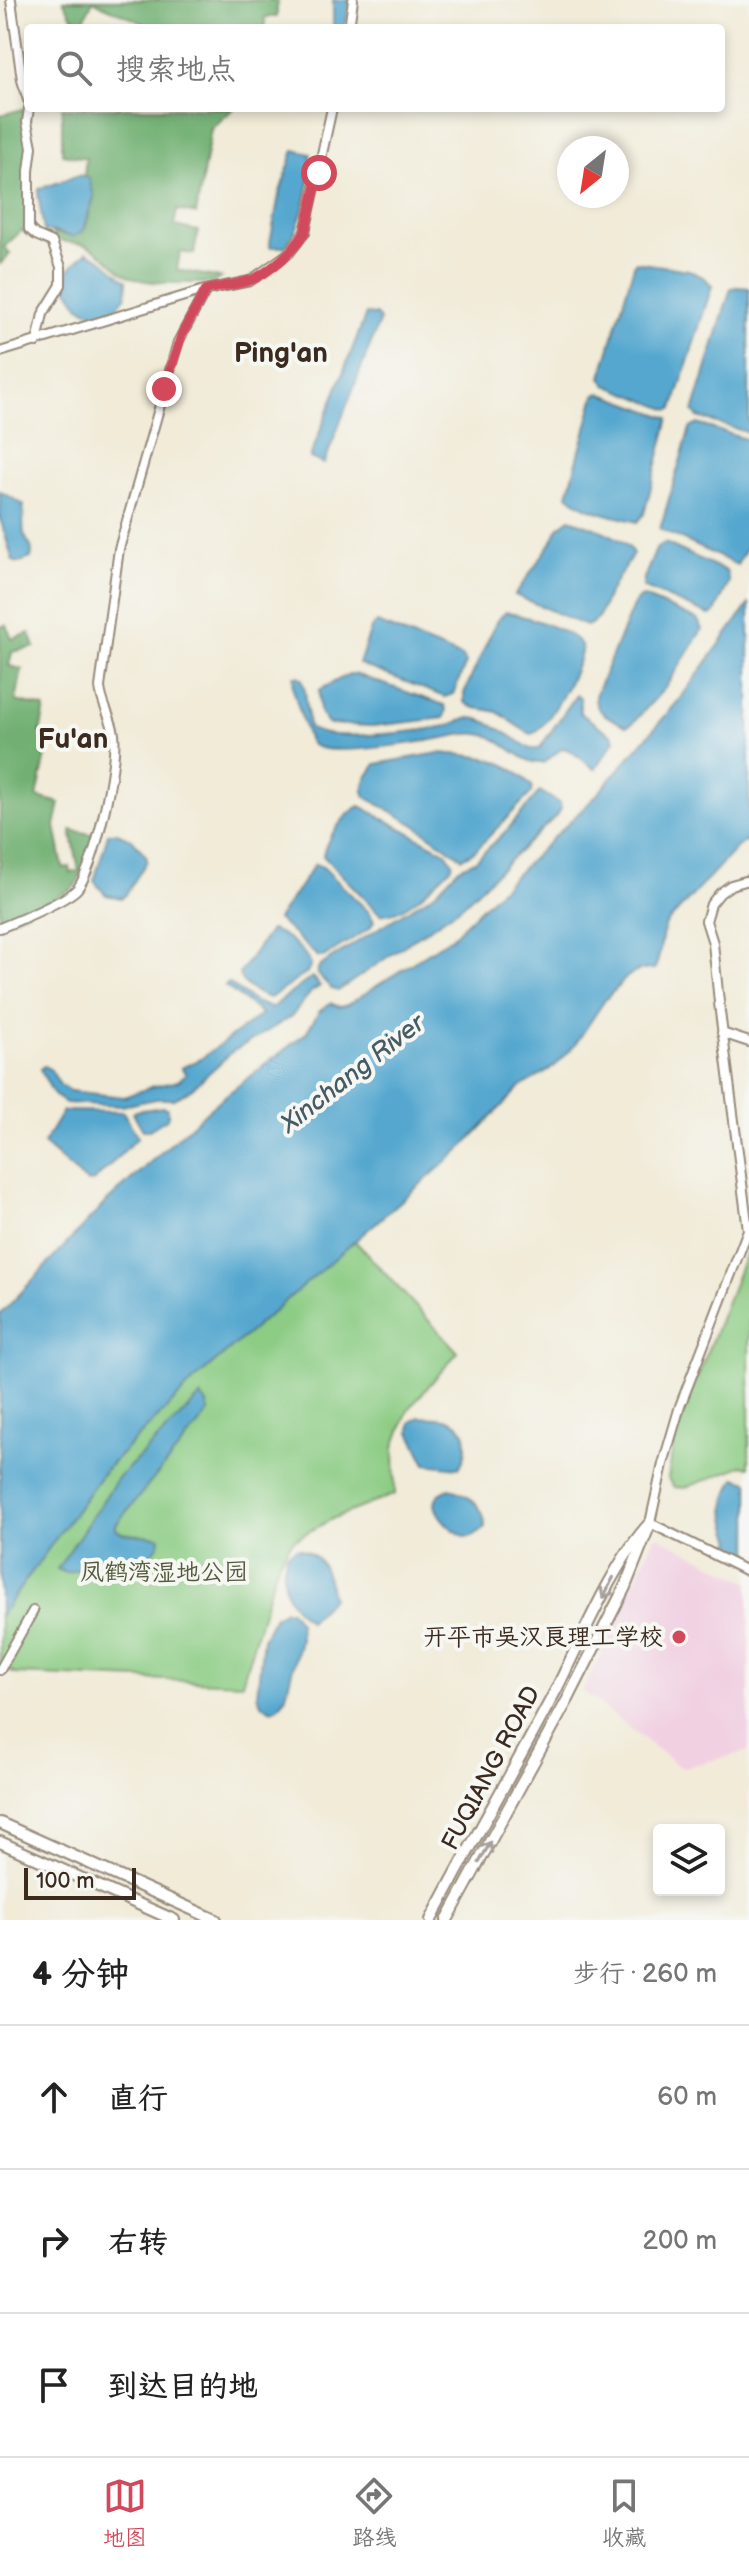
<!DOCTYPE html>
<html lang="zh">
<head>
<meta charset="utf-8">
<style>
  body { margin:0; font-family:"Balsamiq Sans","LXGW WenKai TC",sans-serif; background:#f6f6f6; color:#222 }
  .controls { position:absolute; right:24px; bottom:24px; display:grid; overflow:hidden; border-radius:8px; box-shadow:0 4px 12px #0003 }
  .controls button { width:72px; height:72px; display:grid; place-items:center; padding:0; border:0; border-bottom:2px solid #e0e0e0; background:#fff; color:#222; font:40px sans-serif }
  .compass { position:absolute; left:557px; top:136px; width:72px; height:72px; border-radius:50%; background:#fff; box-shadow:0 4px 12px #0003; rotate:210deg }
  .scale { position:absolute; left:24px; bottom:20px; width:112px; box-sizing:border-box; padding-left:8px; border:4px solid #3b2a1e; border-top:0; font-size:22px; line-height:28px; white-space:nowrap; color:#3b2a1e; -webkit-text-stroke:6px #f6f6f2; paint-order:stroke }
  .stop { position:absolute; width:24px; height:24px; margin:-18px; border:6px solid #d1495b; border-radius:50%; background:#fff }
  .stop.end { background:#d1495b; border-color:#fff; box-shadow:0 2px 8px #0008 }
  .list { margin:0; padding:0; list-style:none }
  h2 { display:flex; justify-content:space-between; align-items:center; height:104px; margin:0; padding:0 32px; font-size:34px }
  h2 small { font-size:26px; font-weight:400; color:#767676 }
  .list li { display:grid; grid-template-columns:52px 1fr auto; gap:24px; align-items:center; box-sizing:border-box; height:144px; padding:0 32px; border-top:2px solid #e0e0e0 }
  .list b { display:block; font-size:30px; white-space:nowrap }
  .list em { font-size:26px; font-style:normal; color:#767676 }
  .icon { flex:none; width:44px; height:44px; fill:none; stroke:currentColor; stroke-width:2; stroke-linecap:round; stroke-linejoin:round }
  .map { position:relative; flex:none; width:749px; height:1920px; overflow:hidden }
  .search { position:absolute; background:#fff; box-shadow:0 4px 12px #0003; left:24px; right:24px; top:24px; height:88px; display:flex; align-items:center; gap:20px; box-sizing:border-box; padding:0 28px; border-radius:8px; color:#767676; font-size:30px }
  .sheet { height:536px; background:#fff }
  nav { display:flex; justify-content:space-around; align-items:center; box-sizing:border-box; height:112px; border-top:2px solid #e0e0e0; background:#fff; font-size:22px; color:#767676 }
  nav a { display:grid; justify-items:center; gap:4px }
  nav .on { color:#d1495b }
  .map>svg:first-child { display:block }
</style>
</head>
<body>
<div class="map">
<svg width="749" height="1920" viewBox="0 0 749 1920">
  <rect width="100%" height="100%" fill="#f6f6f2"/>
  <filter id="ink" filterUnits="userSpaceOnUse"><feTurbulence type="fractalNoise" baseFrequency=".0125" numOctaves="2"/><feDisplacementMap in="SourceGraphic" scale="16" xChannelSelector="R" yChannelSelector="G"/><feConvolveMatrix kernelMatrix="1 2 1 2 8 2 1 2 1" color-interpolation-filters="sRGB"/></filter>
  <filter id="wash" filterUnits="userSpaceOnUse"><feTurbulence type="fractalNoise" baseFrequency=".006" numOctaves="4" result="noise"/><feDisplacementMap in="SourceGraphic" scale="32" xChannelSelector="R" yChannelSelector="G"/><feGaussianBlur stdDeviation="1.8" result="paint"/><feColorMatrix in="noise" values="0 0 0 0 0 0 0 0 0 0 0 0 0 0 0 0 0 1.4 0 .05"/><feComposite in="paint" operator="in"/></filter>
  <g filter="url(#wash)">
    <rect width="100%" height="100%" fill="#f1ebd8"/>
    <polygon fill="#f1d0e2" points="656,1535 749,1583 749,1751 681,1768 583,1691"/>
    <g fill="#8ccc84" stroke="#647b51" stroke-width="2">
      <polygon points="354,1240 458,1352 408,1410 394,1447 395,1494 334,1518 293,1540 279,1561 269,1591 242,1683 15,1674 0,1666 0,1616 105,1470 199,1376"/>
      <polygon points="749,1245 749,1467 744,1465 685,1488 674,1487 668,1479 673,1447 685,1409"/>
    </g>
    <g fill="#71b072" stroke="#566d48" stroke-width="2">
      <polygon points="63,0 277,0 277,17 265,17 265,28 154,28 93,1 83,22 72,17"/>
      <path d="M 62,108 L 234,108 L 211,129 L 196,214 L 177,210 L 174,226 L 198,231 L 194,254 L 180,252 L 177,270 L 221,278 L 212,283 C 186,282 146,287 125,274 C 112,265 101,250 85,245 C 72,241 58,245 51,232 L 68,236 L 85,229 L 94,197 L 89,178 L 84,175 L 86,158 L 62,154 Z"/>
      <polygon points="23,109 29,143 27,235 22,230 4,247 10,254 0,264 0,115"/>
      <polygon points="6,625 12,639 30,633 35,647 12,652 9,666 22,669 16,701 45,708 40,733 50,736 37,797 60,803 55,826 63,868 70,867 71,873 79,871 71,830 96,835 78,882 71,890 0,925 0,627"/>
    </g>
    <g fill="#54a7cf" stroke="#486876" stroke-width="2">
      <polygon points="333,0 350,0 345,28 333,28"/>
      <path d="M 294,150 L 311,154 L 310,160 L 313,161 C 308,188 303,227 285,247 L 270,247 L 270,243 L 279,195 Z"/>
      <polygon points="79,175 89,178 94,197 82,232 72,237 57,232 44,231 38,194 39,189"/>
      <polygon points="87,252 101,259 127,281 126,296 112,314 94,314 80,307 64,283 66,272"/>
      <polygon points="635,262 689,270 705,278 712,286 673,409 669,410 606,385 601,377"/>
      <polygon points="736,287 749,288 749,433 698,417 693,412 731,288"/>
      <polygon points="366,314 376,315 380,320 324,464 310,458 312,452"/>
      <path d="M 600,393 L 669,418 L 644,514 L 637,522 C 615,516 584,511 568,495 L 595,395 Z"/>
      <polygon points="698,424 749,440 749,543 737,565 660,529 690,428"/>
      <path d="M 0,491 L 24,505 C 23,508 23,530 24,533 C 26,544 35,544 31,558 L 18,563 L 13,561 L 0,518 Z"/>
      <path d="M 570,519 C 586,525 628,537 633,554 L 608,594 L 599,616 L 591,624 L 586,626 L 515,595 L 551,543 L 558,528 Z"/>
      <polygon points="665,543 726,571 729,582 714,614 709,615 643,587 644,578 657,547"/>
      <path d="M 644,597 L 698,620 L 702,630 L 665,688 L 632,724 L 626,726 C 612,719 594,713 595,696 L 633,606 L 638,599 Z"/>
      <path d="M 749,604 L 749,839 L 737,847 L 667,923 C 658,938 663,956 654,969 L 640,970 L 628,976 L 605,1000 L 574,1046 L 555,1066 L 519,1088 L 461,1149 L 199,1376 L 105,1470 L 0,1616 L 0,1315 L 104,1204 L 216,1103 L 306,1033 L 319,1012 L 330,1003 L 340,1007 L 347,1005 L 451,938 L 595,797 L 679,700 Z"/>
      <path d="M 506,612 C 523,616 575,630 582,647 C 579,668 551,724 532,734 C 519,730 510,718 497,712 C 485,708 474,711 464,702 L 464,693 L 497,620 Z"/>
      <polygon points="377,623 463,657 466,663 453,694 445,697 359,664 371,628"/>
      <polygon points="349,674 355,674 444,705 446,710 444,718 373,726 328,724 320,712 319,690"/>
      <path d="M 294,676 L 298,676 L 302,679 L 305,691 L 309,727 C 325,744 422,731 447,726 C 455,724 462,718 471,718 C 487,718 516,740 531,749 L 539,749 L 576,695 L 580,697 L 580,713 L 612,735 L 615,740 L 595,769 L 571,751 L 564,748 C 556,751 551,759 544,762 C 530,769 503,741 489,736 C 480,733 468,733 459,735 C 430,741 341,756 317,747 C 311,745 311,744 308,739 L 293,689 Z"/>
      <path d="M 439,753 C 481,757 501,754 532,786 L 532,792 L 475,851 L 462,858 L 415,825 L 366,797 C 359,784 369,775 376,764 Z"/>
      <polygon points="540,791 560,804 561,809 558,814 462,906 338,991 332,989 317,974 318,968 330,959 435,893 459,868 475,861 508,829"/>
      <path d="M 360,806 L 447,853 L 453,863 L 451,868 C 434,884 404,917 380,914 L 323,856 C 325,840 345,813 360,806 Z"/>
      <polygon points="115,832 133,840 147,857 147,861 125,896 121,898 106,895 94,881 108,834"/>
      <polygon points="315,864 323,867 368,911 374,921 370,928 323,957 317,956 277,919"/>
      <path d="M 270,930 C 285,933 305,950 311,965 L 307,973 L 270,998 C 259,995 242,986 239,974 Z"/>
      <polygon points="312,977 320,986 311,992 291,1017 232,1052 189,1091 174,1099 156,1099 121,1106 66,1103 54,1095 40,1069 44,1066 51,1070 60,1085 70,1091 124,1097 151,1087 178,1081 186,1074 181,1068 199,1060 262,1014 225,986 228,983 255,1002 271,1008"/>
      <polygon points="163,1107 168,1109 168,1118 149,1130 143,1130 133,1113 135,1111"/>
      <polygon points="63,1111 123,1112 138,1137 94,1181 87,1182 43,1144"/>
      <path d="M 201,1396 L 207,1404 L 209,1412 L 116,1524 L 116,1529 L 122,1533 L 160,1537 C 159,1563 127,1556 109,1555 L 108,1562 L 65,1573 L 57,1569 L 118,1478 Z"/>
      <path d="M 420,1417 C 430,1418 444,1417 453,1421 C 470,1429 469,1456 458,1468 L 426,1464 L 410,1432 L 411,1422 Z"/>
      <path d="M 735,1478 L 749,1482 L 749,1557 L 731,1544 L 733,1540 C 722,1514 723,1502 735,1478 Z"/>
      <path d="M 450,1489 C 467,1493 486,1507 485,1527 C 481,1530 474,1537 468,1537 C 458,1537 412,1500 450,1489 Z"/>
      <path d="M 297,1548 C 323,1553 328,1575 332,1598 L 309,1621 C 286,1602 278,1583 287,1554 Z"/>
      <polygon points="285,1610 290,1610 299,1622 300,1639 285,1699 277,1708 272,1710 262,1705 257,1695 263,1638 275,1616"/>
    </g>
  </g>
  <g filter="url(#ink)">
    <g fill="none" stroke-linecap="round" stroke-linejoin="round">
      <g stroke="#968a7b" stroke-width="12">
        <g id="minor">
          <polyline points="11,0 22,80 28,100"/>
          <polyline points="349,28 353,0"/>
          <polyline points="29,108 27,122 32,147 29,171 29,229 36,235 52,242 61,267 61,285 43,314 37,342"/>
          <polyline points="0,352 201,291 250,281 289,253 305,232 332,108"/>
          <polyline points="749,880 731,885 720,893 711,904 706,921 713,943 720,1012 748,1230 680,1406 663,1464 650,1523 749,1572"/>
          <path d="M 0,928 C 17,921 66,901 77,889 C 95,867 118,763 114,734 C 112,718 101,704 100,687 L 119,549 L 178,342 L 206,290"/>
          <polyline points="722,1033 749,1042"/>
          <polyline points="0,1670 33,1611"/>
        </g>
      </g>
      <g stroke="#968a7b" stroke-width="14">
        <g id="major">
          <polyline points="0,1823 216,1920"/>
          <polyline points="0,1842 174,1920"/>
          <path d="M 431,1920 C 472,1842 516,1766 557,1688 C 582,1638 613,1563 650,1523"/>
          <polyline points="447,1920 568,1699 625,1587 648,1529"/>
        </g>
      </g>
      <use href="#minor" stroke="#fff" stroke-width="8"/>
      <use href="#major" stroke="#fff" stroke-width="10"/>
    </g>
    <defs><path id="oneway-shaft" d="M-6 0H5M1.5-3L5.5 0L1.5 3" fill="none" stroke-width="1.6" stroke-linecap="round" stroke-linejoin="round" transform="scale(2)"/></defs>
    <g stroke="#a79f9a">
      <use href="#oneway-shaft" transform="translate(608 1588) rotate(117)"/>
      <use href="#oneway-shaft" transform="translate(485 1852) rotate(-61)"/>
    </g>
  </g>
  <g fill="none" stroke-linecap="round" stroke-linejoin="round" filter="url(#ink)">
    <path stroke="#d1495b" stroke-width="10" d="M 164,389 L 182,334 L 206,290 C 220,286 237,285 251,280 C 269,273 296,249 305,232 L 319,173"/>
  </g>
  <circle fill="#d1495b" stroke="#f6f6f2" stroke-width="3" cx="679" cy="1637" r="8"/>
  <g text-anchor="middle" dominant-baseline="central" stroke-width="8" stroke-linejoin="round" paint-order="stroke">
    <g font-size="24" fill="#535b3d" stroke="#f6f6f2">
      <text x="164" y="1572">凤鹤湾湿地公园</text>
    </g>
    <g font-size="24" fill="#3b2a1e" stroke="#f6f6f2" text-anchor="end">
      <text x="663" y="1637">开平市吴汉良理工学校</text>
    </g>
    <g font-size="24" fill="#3b2a1e" stroke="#f6f6f2">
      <text transform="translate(491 1768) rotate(-62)">FUQIANG ROAD</text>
    </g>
    <g font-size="26" font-style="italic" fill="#455c65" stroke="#f6f6f2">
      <text transform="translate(353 1074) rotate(-38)">Xinchang River</text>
    </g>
    <g font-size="28" font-weight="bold" fill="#3b2a1e" stroke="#f6f6f2">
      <text x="281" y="353">Ping'an</text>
      <text x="73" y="739">Fu'an</text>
    </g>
  </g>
</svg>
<div class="controls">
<button><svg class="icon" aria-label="layers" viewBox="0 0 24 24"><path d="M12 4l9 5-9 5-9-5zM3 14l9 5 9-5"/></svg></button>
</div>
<svg class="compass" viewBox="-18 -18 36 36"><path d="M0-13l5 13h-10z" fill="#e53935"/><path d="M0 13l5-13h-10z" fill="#767676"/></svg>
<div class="scale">100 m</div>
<div class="stop" style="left:319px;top:173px"></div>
<div class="stop end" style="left:164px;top:389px"></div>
<div class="search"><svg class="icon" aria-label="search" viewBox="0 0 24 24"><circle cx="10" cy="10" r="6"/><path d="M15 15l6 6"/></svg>搜索地点</div>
</div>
<section class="sheet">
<h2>4 分钟<small>步行 · 260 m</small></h2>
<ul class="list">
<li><svg class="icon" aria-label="ahead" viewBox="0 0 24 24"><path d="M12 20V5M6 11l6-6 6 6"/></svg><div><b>直行</b></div><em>60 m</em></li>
<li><svg class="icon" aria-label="right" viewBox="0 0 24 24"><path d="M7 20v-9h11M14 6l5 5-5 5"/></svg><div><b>右转</b></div><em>200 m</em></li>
<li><svg class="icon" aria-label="arrive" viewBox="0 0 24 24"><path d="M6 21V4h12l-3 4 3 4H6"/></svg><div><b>到达目的地</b></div></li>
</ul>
</section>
<nav>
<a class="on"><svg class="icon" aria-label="map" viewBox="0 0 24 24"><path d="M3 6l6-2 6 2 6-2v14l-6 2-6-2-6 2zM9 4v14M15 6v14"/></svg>地图</a>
<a><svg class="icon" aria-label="directions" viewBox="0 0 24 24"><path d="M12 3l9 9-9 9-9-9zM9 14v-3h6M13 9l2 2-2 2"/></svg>路线</a>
<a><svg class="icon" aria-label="saved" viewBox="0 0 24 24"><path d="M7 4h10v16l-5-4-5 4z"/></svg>收藏</a>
</nav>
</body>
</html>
